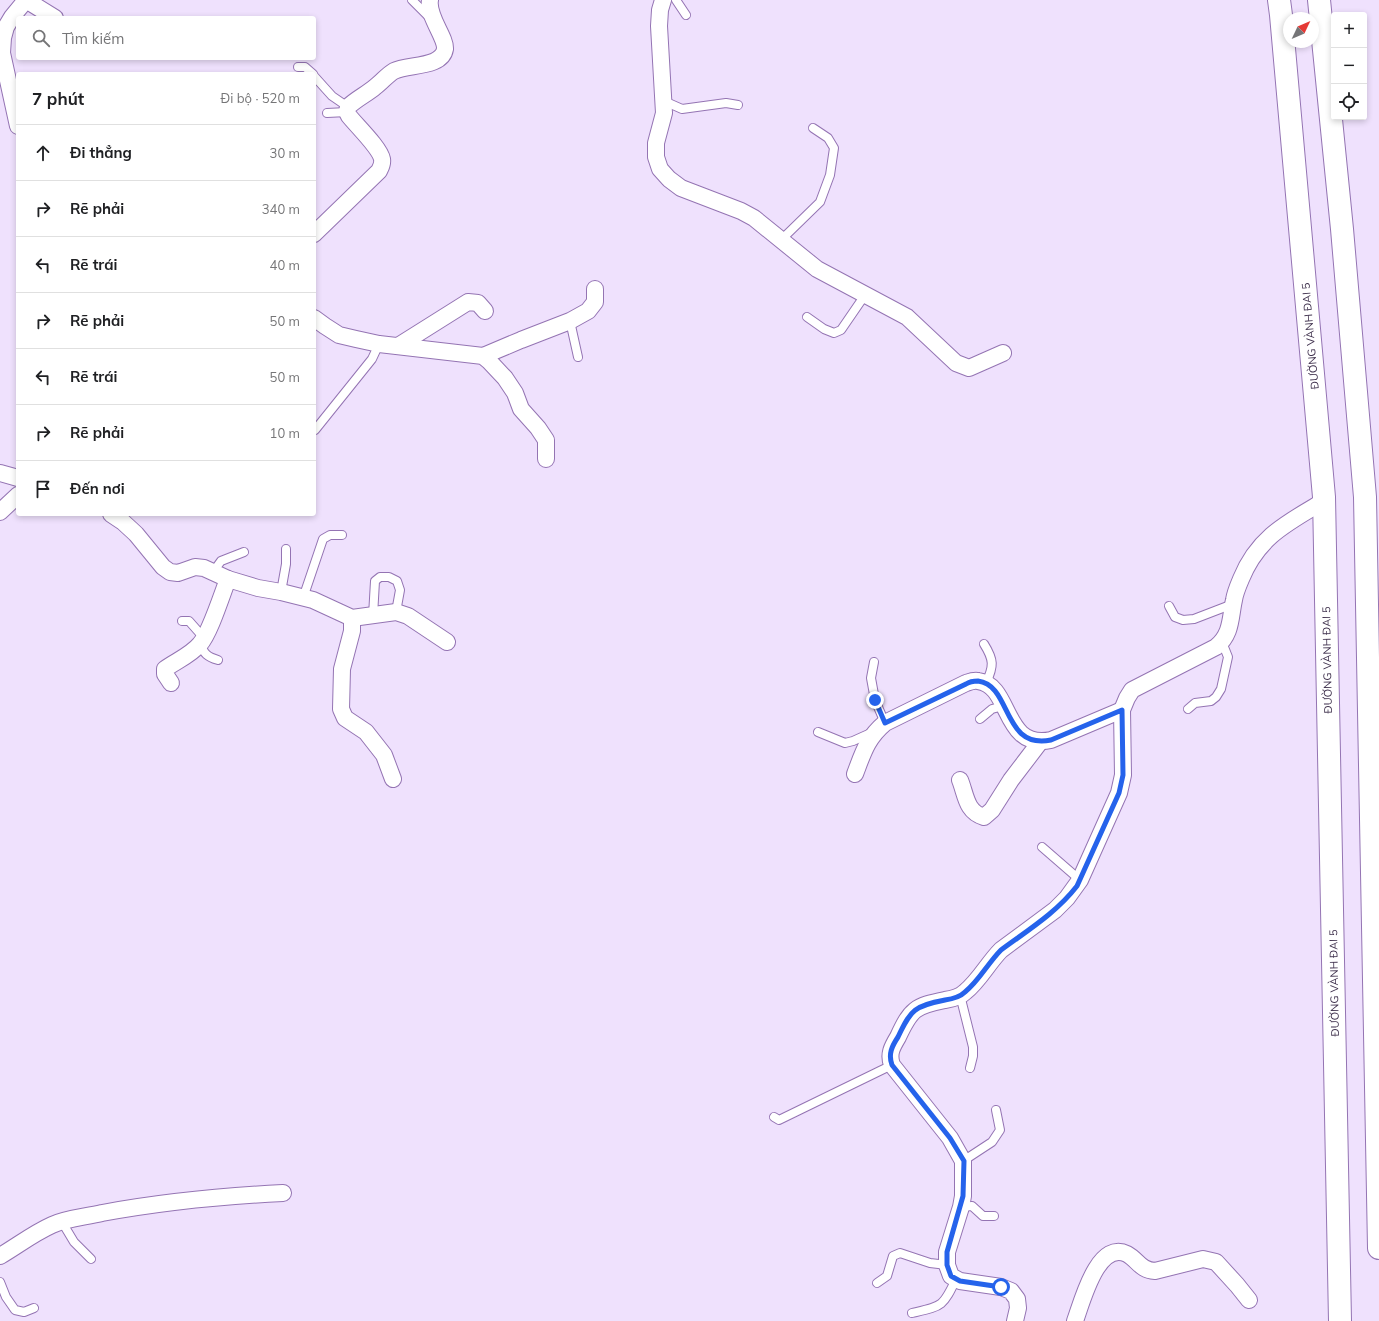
<!DOCTYPE html>
<html lang="vi">
<head>
<meta charset="utf-8">
<style>
  body { margin:0; font-family:Mulish,sans-serif; background:#f6f6f6; color:#202124 }
  .controls { position:absolute; right:12px; top:12px; display:grid; overflow:hidden; border-radius:4px; box-shadow:0 2px 6px #0003 }
  .controls button { width:36px; height:36px; display:grid; place-items:center; padding:0; border:0; border-bottom:1px solid #e0e0e0; background:#fff; color:#202124; font:20px sans-serif }
  .compass { position:absolute; left:1283px; top:12px; width:36px; height:36px; border-radius:50%; background:#fff; box-shadow:0 2px 6px #0003; rotate:46deg }
  .stop { position:absolute; width:12px; height:12px; margin:-9px; border:3px solid #2563eb; border-radius:50%; background:#fff }
  .stop.end { background:#2563eb; border-color:#fff; box-shadow:0 1px 4px #0008 }
  .list { margin:0; padding:0; list-style:none }
  h2 { display:flex; justify-content:space-between; align-items:center; height:52px; margin:0; padding:0 16px; font-size:17px }
  h2 small { font-size:13px; font-weight:400; color:#757577 }
  .list li { display:grid; grid-template-columns:26px 1fr auto; gap:12px; align-items:center; box-sizing:border-box; height:56px; padding:0 16px; border-top:1px solid #e0e0e0 }
  .list b { display:block; font-size:15px; white-space:nowrap }
  .list em { font-size:13px; font-style:normal; color:#757577 }
  .icon { flex:none; width:22px; height:22px; fill:none; stroke:currentColor; stroke-width:2; stroke-linecap:round; stroke-linejoin:round }
  .map { position:relative; flex:none; width:1379px; height:1321px; overflow:hidden }
  .search { position:absolute; background:#fff; box-shadow:0 2px 6px #0003; left:16px; top:16px; width:300px; height:44px; display:flex; align-items:center; gap:10px; box-sizing:border-box; padding:0 14px; border-radius:4px; color:#757577; font-size:15px }
  .panel { position:absolute; background:#fff; box-shadow:0 2px 6px #0003; left:16px; top:72px; width:300px; height:444px; border-radius:4px }
  .map>svg:first-child { display:block }
</style>
</head>
<body>
<div class="map">
<svg width="1379" height="1321" viewBox="0 0 1379 1321">
  <rect width="100%" height="100%" fill="#efe1fd"/>
  <g fill="none" stroke-linecap="round" stroke-linejoin="round">
    <g stroke="#9474b3" stroke-width="10">
      <g id="lane">
        <polyline points="412,0 429,17"/>
        <polyline points="676,0 686,15"/>
        <polyline points="298,67 305,67 313,74"/>
        <polyline points="314,76 332,96 348,107"/>
        <polyline points="664,101 682,109 726,103 738,105"/>
        <polyline points="327,113 347,112"/>
        <polyline points="781,240 820,202 830,175 834,148 828,138 813,128"/>
        <polyline points="807,317 824,329 834,333 841,330 865,295"/>
        <polyline points="570,321 578,357"/>
        <polyline points="315,430 372,359 379,344"/>
        <polyline points="213,572 221,561 244,552"/>
        <polyline points="281,592 286,564 286,549"/>
        <polyline points="303,598 323,539 330,535 342,535"/>
        <polyline points="1169,606 1175,617 1183,620 1194,619 1233,604"/>
        <polyline points="373,616 375,581 380,577 389,577 397,581 400,590 396,612"/>
        <polyline points="182,621 189,621 204,638"/>
        <path d="M 201,643 C 203,654 208,657 218,660"/>
        <path d="M 984,644 C 994,660 994,666 986,683"/>
        <polyline points="874,662 871,678 875,700 885,723"/>
        <polyline points="1188,709 1195,703 1211,701 1216,697 1221,689 1228,657 1222,642"/>
        <polyline points="980,719 992,709 1003,706"/>
        <polyline points="818,732 845,743 853,741 873,732"/>
        <polyline points="1042,847 1080,880"/>
        <polyline points="960,995 973,1047 973,1056 970,1068"/>
        <polyline points="774,1117 779,1120 892,1065"/>
        <polyline points="963,1161 992,1142 1000,1130 996,1110"/>
        <polyline points="961,1207 972,1206 983,1216 994,1216"/>
        <polyline points="62,1222 74,1242 91,1259"/>
        <polyline points="0,1282 6,1297 15,1310 24,1312 34,1308"/>
        <polyline points="877,1283 887,1276 893,1256 900,1253 930,1263 947,1265"/>
        <path d="M 912,1313 C 942,1306 943,1307 956,1279"/>
      </g>
    </g>
    <g stroke="#9474b3" stroke-width="18">
      <g id="street">
        <polyline points="26,0 55,18"/>
        <polyline points="663,0 660,10 659,26 664,113 656,143 656,157 660,169 669,179 681,188 741,211 754,218 817,269 907,317 956,363 969,368 1003,353"/>
        <polyline points="18,126 2,53 3,38 6,27 12,17 26,0"/>
        <path d="M 314,234 L 379,171 C 381,167 383,164 382,159 C 380,148 357,126 349,116 L 347,112 L 348,107 C 356,99 367,94 375,87 C 382,82 387,75 394,71 C 408,64 442,68 445,49 C 446,37 427,16 430,0"/>
        <polyline points="314,318 325,326 339,335 356,339 379,344 483,356 489,361 505,378 515,393 521,409 538,428 546,440 546,459"/>
        <polyline points="398,346 468,302 478,303 485,311"/>
        <polyline points="483,356 521,340 570,321 588,311 595,302 595,289"/>
        <polyline points="0,473 18,478"/>
        <polyline points="0,512 18,495"/>
        <polyline points="111,514 123,522 136,534 163,567 170,572 178,573 195,567 204,568 228,579 258,588 281,592 313,600 352,618 396,612 408,616 447,642"/>
        <polyline points="352,618 352,631 342,669 341,709 345,718 366,732 384,755 393,779"/>
        <path d="M 171,683 L 165,674 L 165,669 C 176,661 191,655 200,644 C 210,633 222,594 228,579"/>
        <path d="M 855,774 C 863,753 867,738 885,723 L 966,683 C 969,682 974,680 978,681 C 1012,685 1002,750 1051,740 L 1122,710"/>
        <path d="M 960,780 C 966,795 966,812 984,817 L 992,810 L 1011,780 L 1040,742"/>
        <path d="M 0,1256 C 17,1246 34,1233 52,1225 C 67,1218 86,1217 102,1213 C 162,1202 223,1196 283,1193"/>
        <path d="M 1015,1321 L 1018,1308 L 1017,1299 L 1011,1291 L 1001,1287 L 960,1281 L 951,1276 L 947,1265 L 947,1252 L 961,1207 L 963,1196 L 963,1161 L 950,1138 L 892,1065 C 888,1054 892,1047 898,1037 C 911,1009 915,1006 945,1000 C 952,999 960,997 965,992 C 979,981 988,963 1001,950 L 1055,910 L 1067,898 L 1080,880 L 1119,793 L 1123,775 L 1122,710 L 1127,698 L 1132,690 L 1216,647 C 1232,634 1230,618 1234,600 C 1235,593 1238,586 1241,579 C 1258,537 1287,523 1324,501"/>
        <path d="M 1075,1321 C 1082,1302 1098,1239 1127,1254 C 1138,1260 1140,1270 1155,1271 L 1203,1259 L 1216,1262 L 1237,1285 L 1249,1300"/>
      </g>
    </g>
    <g stroke="#9474b3" stroke-width="24">
      <g id="secondary">
        <polyline points="1279,0 1281,15 1324,497 1340,1321"/>
        <polyline points="1319,0 1342,229 1365,497 1379,1248"/>
      </g>
    </g>
    <use href="#lane" stroke="#fff" stroke-width="8"/>
    <use href="#street" stroke="#fff" stroke-width="16"/>
    <use href="#secondary" stroke="#fff" stroke-width="22"/>
  </g>
  <g fill="none" stroke-linecap="round" stroke-linejoin="round">
    <path stroke="#2563eb" stroke-width="5" d="M 875,700 L 885,723 L 966,684 C 969,682 974,681 978,681 C 1012,685 1002,750 1051,740 L 1122,710 L 1123,775 L 1119,793 L 1077,886 C 1056,913 1028,930 1001,950 C 988,963 979,981 965,992 C 960,997 952,999 945,1000 C 915,1006 911,1009 898,1037 C 892,1046 888,1054 892,1065 L 950,1138 L 964,1161 L 963,1196 L 947,1252 L 947,1265 L 951,1276 L 960,1281 L 1001,1287"/>
  </g>
  <g text-anchor="middle" dominant-baseline="central" stroke-width="4" stroke-linejoin="round" paint-order="stroke">
    <g font-size="11" fill="#3f314d" stroke="#fff">
      <text transform="translate(1310 336) rotate(-95)">ĐƯỜNG VÀNH ĐAI 5</text>
      <text transform="translate(1327 660) rotate(-91)">ĐƯỜNG VÀNH ĐAI 5</text>
      <text transform="translate(1334 983) rotate(-91)">ĐƯỜNG VÀNH ĐAI 5</text>
    </g>
  </g>
</svg>
<div class="controls">
<button>+</button>
<button>−</button>
<button><svg class="icon" aria-label="locate" viewBox="0 0 24 24"><circle cx="12" cy="12" r="6"/><path d="M12 2v4M12 18v4M2 12h4M18 12h4"/></svg></button>
</div>
<svg class="compass" viewBox="-18 -18 36 36"><path d="M0-13l5 13h-10z" fill="#e53935"/><path d="M0 13l5-13h-10z" fill="#757577"/></svg>
<div class="stop" style="left:1001px;top:1287px"></div>
<div class="stop end" style="left:875px;top:700px"></div>
<div class="search"><svg class="icon" aria-label="search" viewBox="0 0 24 24"><circle cx="10" cy="10" r="6"/><path d="M15 15l6 6"/></svg>Tìm kiếm</div>
<section class="panel">
<h2>7 phút<small>Đi bộ · 520 m</small></h2>
<ul class="list">
<li><svg class="icon" aria-label="ahead" viewBox="0 0 24 24"><path d="M12 20V5M6 11l6-6 6 6"/></svg><div><b>Đi thẳng</b></div><em>30 m</em></li>
<li><svg class="icon" aria-label="right" viewBox="0 0 24 24"><path d="M7 20v-9h11M14 6l5 5-5 5"/></svg><div><b>Rẽ phải</b></div><em>340 m</em></li>
<li><svg class="icon" aria-label="left" viewBox="0 0 24 24"><path d="M17 20v-9H6M10 6l-5 5 5 5"/></svg><div><b>Rẽ trái</b></div><em>40 m</em></li>
<li><svg class="icon" aria-label="right" viewBox="0 0 24 24"><path d="M7 20v-9h11M14 6l5 5-5 5"/></svg><div><b>Rẽ phải</b></div><em>50 m</em></li>
<li><svg class="icon" aria-label="left" viewBox="0 0 24 24"><path d="M17 20v-9H6M10 6l-5 5 5 5"/></svg><div><b>Rẽ trái</b></div><em>50 m</em></li>
<li><svg class="icon" aria-label="right" viewBox="0 0 24 24"><path d="M7 20v-9h11M14 6l5 5-5 5"/></svg><div><b>Rẽ phải</b></div><em>10 m</em></li>
<li><svg class="icon" aria-label="arrive" viewBox="0 0 24 24"><path d="M6 21V4h12l-3 4 3 4H6"/></svg><div><b>Đến nơi</b></div></li>
</ul>
</section>
</div>
</body>
</html>
